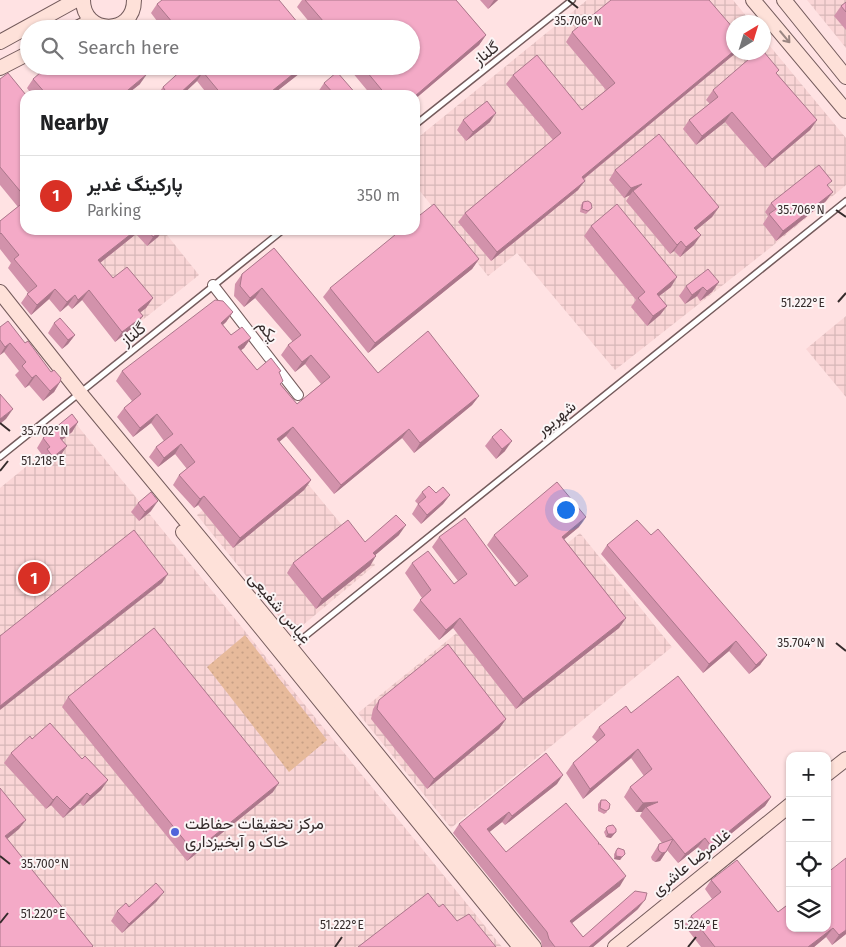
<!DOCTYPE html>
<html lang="en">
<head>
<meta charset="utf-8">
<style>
  body { margin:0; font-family:"Fira Sans",Vazirmatn,sans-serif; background:#f6f6f6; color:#202124 }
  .controls { position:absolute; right:15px; bottom:15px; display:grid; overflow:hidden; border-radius:10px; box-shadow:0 1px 4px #0004 }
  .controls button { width:45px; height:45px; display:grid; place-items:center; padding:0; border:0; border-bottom:1px solid #e0e0e0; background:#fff; color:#202124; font:25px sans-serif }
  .compass { position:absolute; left:726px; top:15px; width:45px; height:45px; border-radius:50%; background:#fff; box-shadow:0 1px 4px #0004; rotate:38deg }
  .you { position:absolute; left:565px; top:509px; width:18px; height:18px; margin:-12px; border:4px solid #fff; border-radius:50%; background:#1a73e8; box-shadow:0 0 0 8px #1a73e833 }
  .badge { display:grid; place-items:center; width:32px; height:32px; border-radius:50%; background:#d93025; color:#fff; font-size:16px; font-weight:700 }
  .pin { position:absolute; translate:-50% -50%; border:2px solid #fff; box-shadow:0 1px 5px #0006 }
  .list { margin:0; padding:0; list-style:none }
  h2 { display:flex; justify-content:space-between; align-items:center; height:65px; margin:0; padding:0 20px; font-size:21px }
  h2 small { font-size:16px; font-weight:400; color:#757577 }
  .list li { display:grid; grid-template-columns:32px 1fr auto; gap:15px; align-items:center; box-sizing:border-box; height:80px; padding:0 20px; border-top:1px solid #e0e0e0 }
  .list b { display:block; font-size:19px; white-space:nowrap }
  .list p { margin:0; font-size:16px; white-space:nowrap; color:#757577 }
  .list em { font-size:16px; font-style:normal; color:#757577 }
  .icon { flex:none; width:28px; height:28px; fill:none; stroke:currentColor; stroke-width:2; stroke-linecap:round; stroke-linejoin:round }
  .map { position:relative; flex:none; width:846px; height:947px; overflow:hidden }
  .search { position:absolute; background:#fff; box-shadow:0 1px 4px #0004; left:20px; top:20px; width:400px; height:55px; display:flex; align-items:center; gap:12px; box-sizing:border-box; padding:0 18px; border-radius:28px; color:#757577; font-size:19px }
  .panel { position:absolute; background:#fff; box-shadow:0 1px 4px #0004; left:20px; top:90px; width:400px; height:145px; border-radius:15px }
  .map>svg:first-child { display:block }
</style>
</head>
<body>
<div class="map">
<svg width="846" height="947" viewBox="0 0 846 947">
  <defs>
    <pattern id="industrial-grid" width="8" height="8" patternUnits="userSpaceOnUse" patternTransform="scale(1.25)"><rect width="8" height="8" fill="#fad5d6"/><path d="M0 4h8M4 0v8" fill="none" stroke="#d7b7b8"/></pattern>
    <pattern id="grass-dots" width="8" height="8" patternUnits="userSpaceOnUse" patternTransform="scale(1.25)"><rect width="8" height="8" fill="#e7ba9b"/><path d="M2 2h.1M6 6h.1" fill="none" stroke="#c7a086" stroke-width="1.8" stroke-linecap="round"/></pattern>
  </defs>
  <rect width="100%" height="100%" fill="#ffe2e3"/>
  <g fill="url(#industrial-grid)">
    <polygon points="587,0 733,0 751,22 734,22 734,52 764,52 764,39 846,138 846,185 770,248 615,370 517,253 488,276 415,185 415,140"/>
    <polygon points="807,0 846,0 846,48 816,11"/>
    <polygon points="65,230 163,230 199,275 140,322"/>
    <polygon points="846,316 846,397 806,349"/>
    <polygon points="77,425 502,947 0,947 0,488"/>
    <polygon points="278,448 375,565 297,630 289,629 197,515"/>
    <polygon points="580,533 672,647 451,828 358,713"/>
  </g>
  <polygon fill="url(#grass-dots)" points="245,635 327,740 289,772 207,667"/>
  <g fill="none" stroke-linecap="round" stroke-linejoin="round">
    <g stroke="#745b5c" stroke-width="8">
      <g id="lane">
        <polyline points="415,125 572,0"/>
        <polyline points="0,457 283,230"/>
        <polyline points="293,646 846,201"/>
      </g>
    </g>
    <g stroke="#745b5c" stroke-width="12">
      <polyline id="street" points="213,285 298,395"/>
    </g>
    <g stroke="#745b5c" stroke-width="16">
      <g id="secondary">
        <path d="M 83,0 C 83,35 134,36 134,0"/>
        <polyline points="753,0 846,111"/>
        <polyline points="784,0 846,77"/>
        <polyline points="75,29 91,21"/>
        <polyline points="0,42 76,0"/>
        <polyline points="0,68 29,53"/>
        <polyline points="0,292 80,393 291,648 534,947"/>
        <polyline points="183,532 520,947"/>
        <polyline points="827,774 846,759"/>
        <polyline points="615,947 790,805"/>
      </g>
    </g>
    <use href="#lane" stroke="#fff" stroke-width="5"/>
    <use href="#street" stroke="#fff" stroke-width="10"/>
    <use href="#secondary" stroke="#fee1d9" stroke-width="14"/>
  </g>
  <g fill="#d292ab">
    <polygon points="302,0 456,0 486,35 479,45 415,99 415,95 371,95 347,66 411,66 411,29 315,29 297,7"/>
    <polygon points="480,0 498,0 488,9"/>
    <polygon points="846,2 846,30 834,16 841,6"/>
    <polygon points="157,4 303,29 163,29 151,13"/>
    <polygon points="572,32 737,52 584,179 578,190 491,261 458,222 465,213 553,140 506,84 513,75 582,110 606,90 566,42"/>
    <polygon points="193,66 309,66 272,95 208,95 197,81 182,95 157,95 163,87 188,71"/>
    <polygon points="117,68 140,84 126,95 32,95 27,88 33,79"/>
    <polygon points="777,74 817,120 810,130 765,168 725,122 696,145 683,129 689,120 710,104 706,100 713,90"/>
    <polygon points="0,79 25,95 25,230 163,230 158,237 147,246 136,234 100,263 113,278 153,298 146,308 140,312 143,316 136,325 115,342 82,300 72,309 68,305 60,312 49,299 31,315 21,303 28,293 8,268 11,263 0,249 0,221 18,207 0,185"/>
    <polygon points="324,83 357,95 320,95 318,92"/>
    <polygon points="463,120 490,122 466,141 457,130"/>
    <polygon points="615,170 719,207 712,217 696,230 694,245 680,257 674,251 670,254 626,201 630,195 624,198 609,180"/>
    <polygon points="828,186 826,201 776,241 763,224 768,216 765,212 771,203"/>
    <polygon points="583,202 592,208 586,214 580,212 581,205"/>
    <polygon points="591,226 671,287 659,296 667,306 660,315 647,326 631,307 636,300 584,236"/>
    <polygon points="274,248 378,373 479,396 472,405 414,453 402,438 334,494 286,436 279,442 311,480 304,490 233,548 198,505 194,508 173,485 179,475 187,469 175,454 158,467 149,457 156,447 164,441 151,423 133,437 117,417 124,408 132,401 116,381 122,371 233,312 226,322 223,325 231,335 251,338 244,348 241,350 257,370 281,371 279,373 283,381 281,384 297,404 321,384 305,364 295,372 281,355 288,345 293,342 255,298 244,307 234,296 235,284 242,274"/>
    <polygon points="479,259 472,269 368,353 323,297 330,288"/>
    <polygon points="719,282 712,292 700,301 697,296 685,304 679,296 686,286"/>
    <polygon points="54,323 75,335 68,344 62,349 48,333"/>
    <polygon points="0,327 25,343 60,382 54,392 43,401 29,385 25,388 15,375 19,371 4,352 0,355"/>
    <polygon points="78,422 72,432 62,440 67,446 60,456 47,466 41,459 43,456 37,448 43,438"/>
    <polygon points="492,437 505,451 496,459 485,446"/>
    <polygon points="422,492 450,495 443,504 421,524 412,514 418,504 415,501"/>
    <polygon points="138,503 151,511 139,521 131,512"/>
    <polygon points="579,527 564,539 626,618 619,628 516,709 453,628 439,640 413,610 422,598 405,573 412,563 454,584 458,581 432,547 439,537 515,586 519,584 487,545 494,535"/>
    <polygon points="399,535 375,555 370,566 316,609 287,573 293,563 365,542"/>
    <polygon points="651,535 767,655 760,665 749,674 729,651 703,673 601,554 607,545"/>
    <polygon points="68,697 273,792 187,861 62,707"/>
    <polygon points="379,700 506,719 499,729 427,789 371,719 373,709"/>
    <polygon points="631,713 771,797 765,806 705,855 698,847 678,863 667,850 660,861 655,862 652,860 651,857 659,844 662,843 640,816 642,812 636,812 624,797 630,787 644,776 631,758 583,799 566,773 573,763 597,742 592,737 599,727"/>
    <polygon points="32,739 82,759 108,780 101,790 83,806 80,803 63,818 51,805 46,809 4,763 11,753"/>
    <polygon points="557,784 505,825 502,822 489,832 506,852 598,844 620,886 572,923 583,937 638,909 593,947 542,947 541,941 453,833 459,824"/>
    <polygon points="601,800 607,812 604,814 598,811 598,804"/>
    <polygon points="608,826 611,838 606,837 604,832"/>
    <polygon points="618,848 625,854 620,860 614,859 614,854"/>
    <polygon points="827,873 846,934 832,945 826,937 814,947 701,947 684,925 691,916 712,899 705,889 711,880 778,912"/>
    <polygon points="157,901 122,933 111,921 117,911 129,907"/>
  </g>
  <g fill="#ab778b">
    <polygon points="494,0 498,0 488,9"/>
    <polygon points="486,35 479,45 415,99 415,96"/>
    <polygon points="734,51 734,52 737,52 575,186 582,177"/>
    <polygon points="303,66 309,66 272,95 267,95"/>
    <polygon points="203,72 197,81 182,95 178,95"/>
    <polygon points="147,74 140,84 126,95 122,95"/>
    <polygon points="732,112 725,122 696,145 702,136"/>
    <polygon points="496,113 490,122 466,141 473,132"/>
    <polygon points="817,120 810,130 765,168 772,159"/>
    <polygon points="585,181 578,190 491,261 497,252"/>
    <polygon points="642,184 633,191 630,195 624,198 631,188"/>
    <polygon points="833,192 826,201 776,241 783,231"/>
    <polygon points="719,207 712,217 688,237 694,228"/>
    <polygon points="136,230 139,230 136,234 91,270 98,260"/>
    <polygon points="162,230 163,230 158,237 147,246 153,237"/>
    <polygon points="701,235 694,245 680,257 686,247"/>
    <polygon points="681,241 674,251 670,254 677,245"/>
    <polygon points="479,259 472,269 368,353 375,343"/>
    <polygon points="677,277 671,287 650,303 657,294"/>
    <polygon points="719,282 712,292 700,301 707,291"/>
    <polygon points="703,287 697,296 685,304 692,295"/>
    <polygon points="262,288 255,298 244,307 250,298"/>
    <polygon points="55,289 49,299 31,315 37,305"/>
    <polygon points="89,290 82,300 72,309 78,300"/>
    <polygon points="75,295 68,305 60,312 67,302"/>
    <polygon points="153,298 146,308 132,319 138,310"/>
    <polygon points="667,306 660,315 647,326 653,316"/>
    <polygon points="233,312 226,322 214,332 221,323"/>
    <polygon points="143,316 136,325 115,342 122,332"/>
    <polygon points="75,335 68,344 62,349 68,340"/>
    <polygon points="251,338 244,348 232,357 238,347"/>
    <polygon points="10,343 4,352 0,355 5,347"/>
    <polygon points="311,355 305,364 295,372 302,362"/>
    <polygon points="36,375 29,385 25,388 32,378"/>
    <polygon points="60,382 54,392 43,401 50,391"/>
    <polygon points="479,396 472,405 414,453 420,443"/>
    <polygon points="13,409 6,419 0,424 0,419"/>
    <polygon points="157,414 151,423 133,437 140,428"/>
    <polygon points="78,422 72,432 53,447 60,438"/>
    <polygon points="293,427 286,436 271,449 277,439"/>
    <polygon points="409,429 402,438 334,494 341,485"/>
    <polygon points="512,441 505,451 496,459 502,449"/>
    <polygon points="181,444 175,454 158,467 164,458"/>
    <polygon points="67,446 60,456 47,466 53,457"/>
    <polygon points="311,480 304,490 233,548 240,538"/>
    <polygon points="450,495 443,504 421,524 427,515"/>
    <polygon points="204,496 198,505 194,508 200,499"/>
    <polygon points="158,501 151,511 139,521 145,512"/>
    <polygon points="586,517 579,527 555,547 562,537"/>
    <polygon points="406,525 399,535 367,562 373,553"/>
    <polygon points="376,556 370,566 316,609 322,599"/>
    <polygon points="168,574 162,583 0,710 0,706"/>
    <polygon points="460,618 453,628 439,640 446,630"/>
    <polygon points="626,618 619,628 516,709 523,699"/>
    <polygon points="736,641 729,651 703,673 709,664"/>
    <polygon points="767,655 760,665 749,674 756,665"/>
    <polygon points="506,719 499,729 427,789 434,779"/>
    <polygon points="638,749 631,758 583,799 590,789"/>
    <polygon points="563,775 557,784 505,825 512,816"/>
    <polygon points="108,780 101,790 83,806 90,796"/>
    <polygon points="279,783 273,792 187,861 194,852"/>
    <polygon points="87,793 80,803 63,818 70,809"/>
    <polygon points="57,796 51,805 46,809 53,800"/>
    <polygon points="771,797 765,806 705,855 711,846"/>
    <polygon points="658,802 646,807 642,812 636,812 643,803"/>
    <polygon points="509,812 502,822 481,839 487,829"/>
    <polygon points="26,820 19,829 0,845 5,836"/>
    <polygon points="616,832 611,838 606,837 608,834"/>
    <polygon points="705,838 698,847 678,863 685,854"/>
    <polygon points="666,852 660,861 655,862 662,853"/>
    <polygon points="616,856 622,857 620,860 614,859"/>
    <polygon points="626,876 620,886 563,930 570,921"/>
    <polygon points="164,892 157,901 122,933 129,924"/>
    <polygon points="645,900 638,909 593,947 589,947"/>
    <polygon points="833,928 826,937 814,947 808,947"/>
    <polygon points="846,930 846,934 832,945 839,935"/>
  </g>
  <g fill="#f4aac7" stroke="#ab778b">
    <polygon points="162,0 279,0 303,29 178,29 157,4"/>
    <polygon points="305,0 456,0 486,35 415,96 386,95 362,66 411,66 411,29 330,29"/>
    <polygon points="611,0 709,0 734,29 734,51 582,177 585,181 497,252 465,213 561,133 513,75 537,55 582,110 615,83 572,32"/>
    <polygon points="846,2 846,12 841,6"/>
    <polygon points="757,52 764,52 779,70 776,73 817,120 772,159 732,112 702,136 689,120 718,97 713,90"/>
    <polygon points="48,66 115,66 117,68 119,66 140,66 147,74 122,95 47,95 33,79"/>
    <polygon points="194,66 303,66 267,95 222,95 203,72 178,95 159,95 165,90 163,87 185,67 188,71"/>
    <polygon points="337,72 357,95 335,95 324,83"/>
    <polygon points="8,73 26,95 25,95 25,197 0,167 0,79"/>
    <polygon points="487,101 496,113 473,132 463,120"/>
    <polygon points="659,134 719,207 694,228 701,235 686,247 681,241 677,245 633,191 642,184 631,188 615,170"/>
    <polygon points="819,165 832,181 827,185 833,192 783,231 769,214 776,209 771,203"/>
    <polygon points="25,201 25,230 136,230 98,260 113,278 127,267 153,298 138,310 143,316 122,332 89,290 78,300 75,295 67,302 55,289 37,305 27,294 37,286 14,259 19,255 1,233 0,234 0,221"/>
    <polygon points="588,201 591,203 592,208 588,211 582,209 583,202"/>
    <polygon points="434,204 479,259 375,343 330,288 401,230 415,230 415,219"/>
    <polygon points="617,204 677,277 657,294 667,306 653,316 638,298 645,292 591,226"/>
    <polygon points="148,230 162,230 153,237"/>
    <polygon points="274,248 378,373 428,331 479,396 420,443 409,429 341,485 293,427 277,439 311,480 240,538 204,496 200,499 179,475 195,462 181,444 164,458 156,447 173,434 157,414 140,428 124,408 141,394 122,371 215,300 223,301 233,312 221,323 231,335 242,327 251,338 238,347 257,370 271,358 281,371 279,372 283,381 280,384 297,404 330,377 311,355 302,362 288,345 301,335 262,288 250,298 240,286 242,274"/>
    <polygon points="708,269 719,282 707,291 703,287 692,295 686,286"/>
    <polygon points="60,318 75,335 68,340 54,323"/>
    <polygon points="8,321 25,343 28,341 51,372 54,370 61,378 60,382 50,391 36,375 32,378 22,366 26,362 10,343 5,347 0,340 0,327"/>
    <polygon points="0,394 13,409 0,419"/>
    <polygon points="72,414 78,422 60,438 67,446 53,457 47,449 50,447 43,438"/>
    <polygon points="501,429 512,441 502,449 492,437"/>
    <polygon points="557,482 586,517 562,537 626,618 523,699 460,618 446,630 420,600 431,590 412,563 428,551 454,584 467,574 439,537 465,518 515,586 528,576 494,535"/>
    <polygon points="429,486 436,493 443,487 450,495 427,515 418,504 426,497 422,492"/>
    <polygon points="151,492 158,501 145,512 138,503"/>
    <polygon points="396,515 406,525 373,553 376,556 322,599 293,563 348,520 365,542"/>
    <polygon points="637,520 651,535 658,529 767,655 756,665 736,641 709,664 607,545"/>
    <polygon points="134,530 168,574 0,706 0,636"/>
    <polygon points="154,628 279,783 194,852 68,697"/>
    <polygon points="448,644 506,719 434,779 377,709 379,700"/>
    <polygon points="678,676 771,797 711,846 705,838 685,854 673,839 666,852 662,853 659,851 658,848 659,844 673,839 646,807 658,802 643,803 630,787 652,769 638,749 590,789 573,763 605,735 599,727 626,706 631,713"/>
    <polygon points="50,723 82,759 85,756 108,780 90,796 87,793 70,809 57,796 53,800 11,753 30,736 32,739"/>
    <polygon points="546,753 563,775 512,816 509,812 487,829 506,852 566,803 599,843 598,844 600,844 626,876 570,921 583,937 635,891 647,893 645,900 589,947 555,947 549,939 547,932 459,824"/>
    <polygon points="0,788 26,820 5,836 93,946 92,947 0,947"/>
    <polygon points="601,800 606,800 610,804 609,809 606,811 600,808"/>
    <polygon points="613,825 616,829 616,832 613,834 608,834 606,828 608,826"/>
    <polygon points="618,848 624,850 625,854 622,857 616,856 616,851"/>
    <polygon points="846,858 846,930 839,935 833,928 808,947 715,947 691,916 721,892 711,880 737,860 778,912 790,903 790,928 827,928 827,873"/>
    <polygon points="156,883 164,892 129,924 117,911 126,903 129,907"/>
    <polygon points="428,893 439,907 443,904 457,921 469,914 496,947 358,947"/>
  </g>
  <defs><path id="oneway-shaft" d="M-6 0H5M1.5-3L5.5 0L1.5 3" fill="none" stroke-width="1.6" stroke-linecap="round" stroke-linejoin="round" transform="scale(1.25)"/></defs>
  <use stroke="#9a8682" href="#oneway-shaft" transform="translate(785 37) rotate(50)"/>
  <path fill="none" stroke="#352b2b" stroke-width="2" d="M 568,0 L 578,8M 836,210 L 846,217M 838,302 L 846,293M 0,423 L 10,431M 0,471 L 8,461M 836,643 L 846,651M 0,856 L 10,864M 0,923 L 8,913M 335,947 L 342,937M 688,947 L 696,937"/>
  <circle fill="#4f64da" stroke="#fbf5f6" stroke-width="2" cx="175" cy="832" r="5"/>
  <g text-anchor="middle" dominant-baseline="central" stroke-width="4" stroke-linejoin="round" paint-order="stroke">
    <g font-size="16" fill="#352b2b" stroke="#fbf5f6">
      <text transform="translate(486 53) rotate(-38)">گلناز</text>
      <text transform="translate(268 331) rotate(52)">یکم</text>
      <text transform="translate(133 334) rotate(-39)">گلناز</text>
      <text transform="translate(556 418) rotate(-39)">شهریور</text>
      <text transform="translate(280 608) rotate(50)">عباس شفیعی</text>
      <text transform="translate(691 862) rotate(-39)">غلامرضا عاشری</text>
    </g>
    <g font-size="16" fill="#352b2b" stroke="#fbf5f6" text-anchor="start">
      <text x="185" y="823">مرکز تحقیقات حفاظت<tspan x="185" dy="18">خاک و آبخیزداری</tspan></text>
    </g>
  </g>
  <g font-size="12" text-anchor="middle" fill="#352b2b" stroke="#fbf5f6" stroke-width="4" stroke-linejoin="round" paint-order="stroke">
    <text x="578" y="25">35.706°N</text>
    <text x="801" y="214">35.706°N</text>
    <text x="803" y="307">51.222°E</text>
    <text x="45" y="435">35.702°N</text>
    <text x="43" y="465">51.218°E</text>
    <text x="801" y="647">35.704°N</text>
    <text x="45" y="868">35.700°N</text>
    <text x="43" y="918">51.220°E</text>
    <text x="342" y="929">51.222°E</text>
    <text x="696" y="929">51.224°E</text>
  </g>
</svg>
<div class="controls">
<button>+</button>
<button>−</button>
<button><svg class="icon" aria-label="locate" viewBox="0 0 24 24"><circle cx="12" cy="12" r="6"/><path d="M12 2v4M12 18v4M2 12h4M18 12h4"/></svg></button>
<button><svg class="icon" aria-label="layers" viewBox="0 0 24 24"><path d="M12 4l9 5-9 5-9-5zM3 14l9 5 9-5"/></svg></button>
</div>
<svg class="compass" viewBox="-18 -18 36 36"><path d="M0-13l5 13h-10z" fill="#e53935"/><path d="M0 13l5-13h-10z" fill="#757577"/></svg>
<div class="you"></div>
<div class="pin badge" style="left:34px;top:578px">1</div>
<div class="search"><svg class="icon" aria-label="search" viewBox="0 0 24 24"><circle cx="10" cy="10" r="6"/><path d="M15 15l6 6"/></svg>Search here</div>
<section class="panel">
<h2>Nearby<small></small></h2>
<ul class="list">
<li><span class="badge">1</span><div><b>پارکینگ غدیر</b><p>Parking</p></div><em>350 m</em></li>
</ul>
</section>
</div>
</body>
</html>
